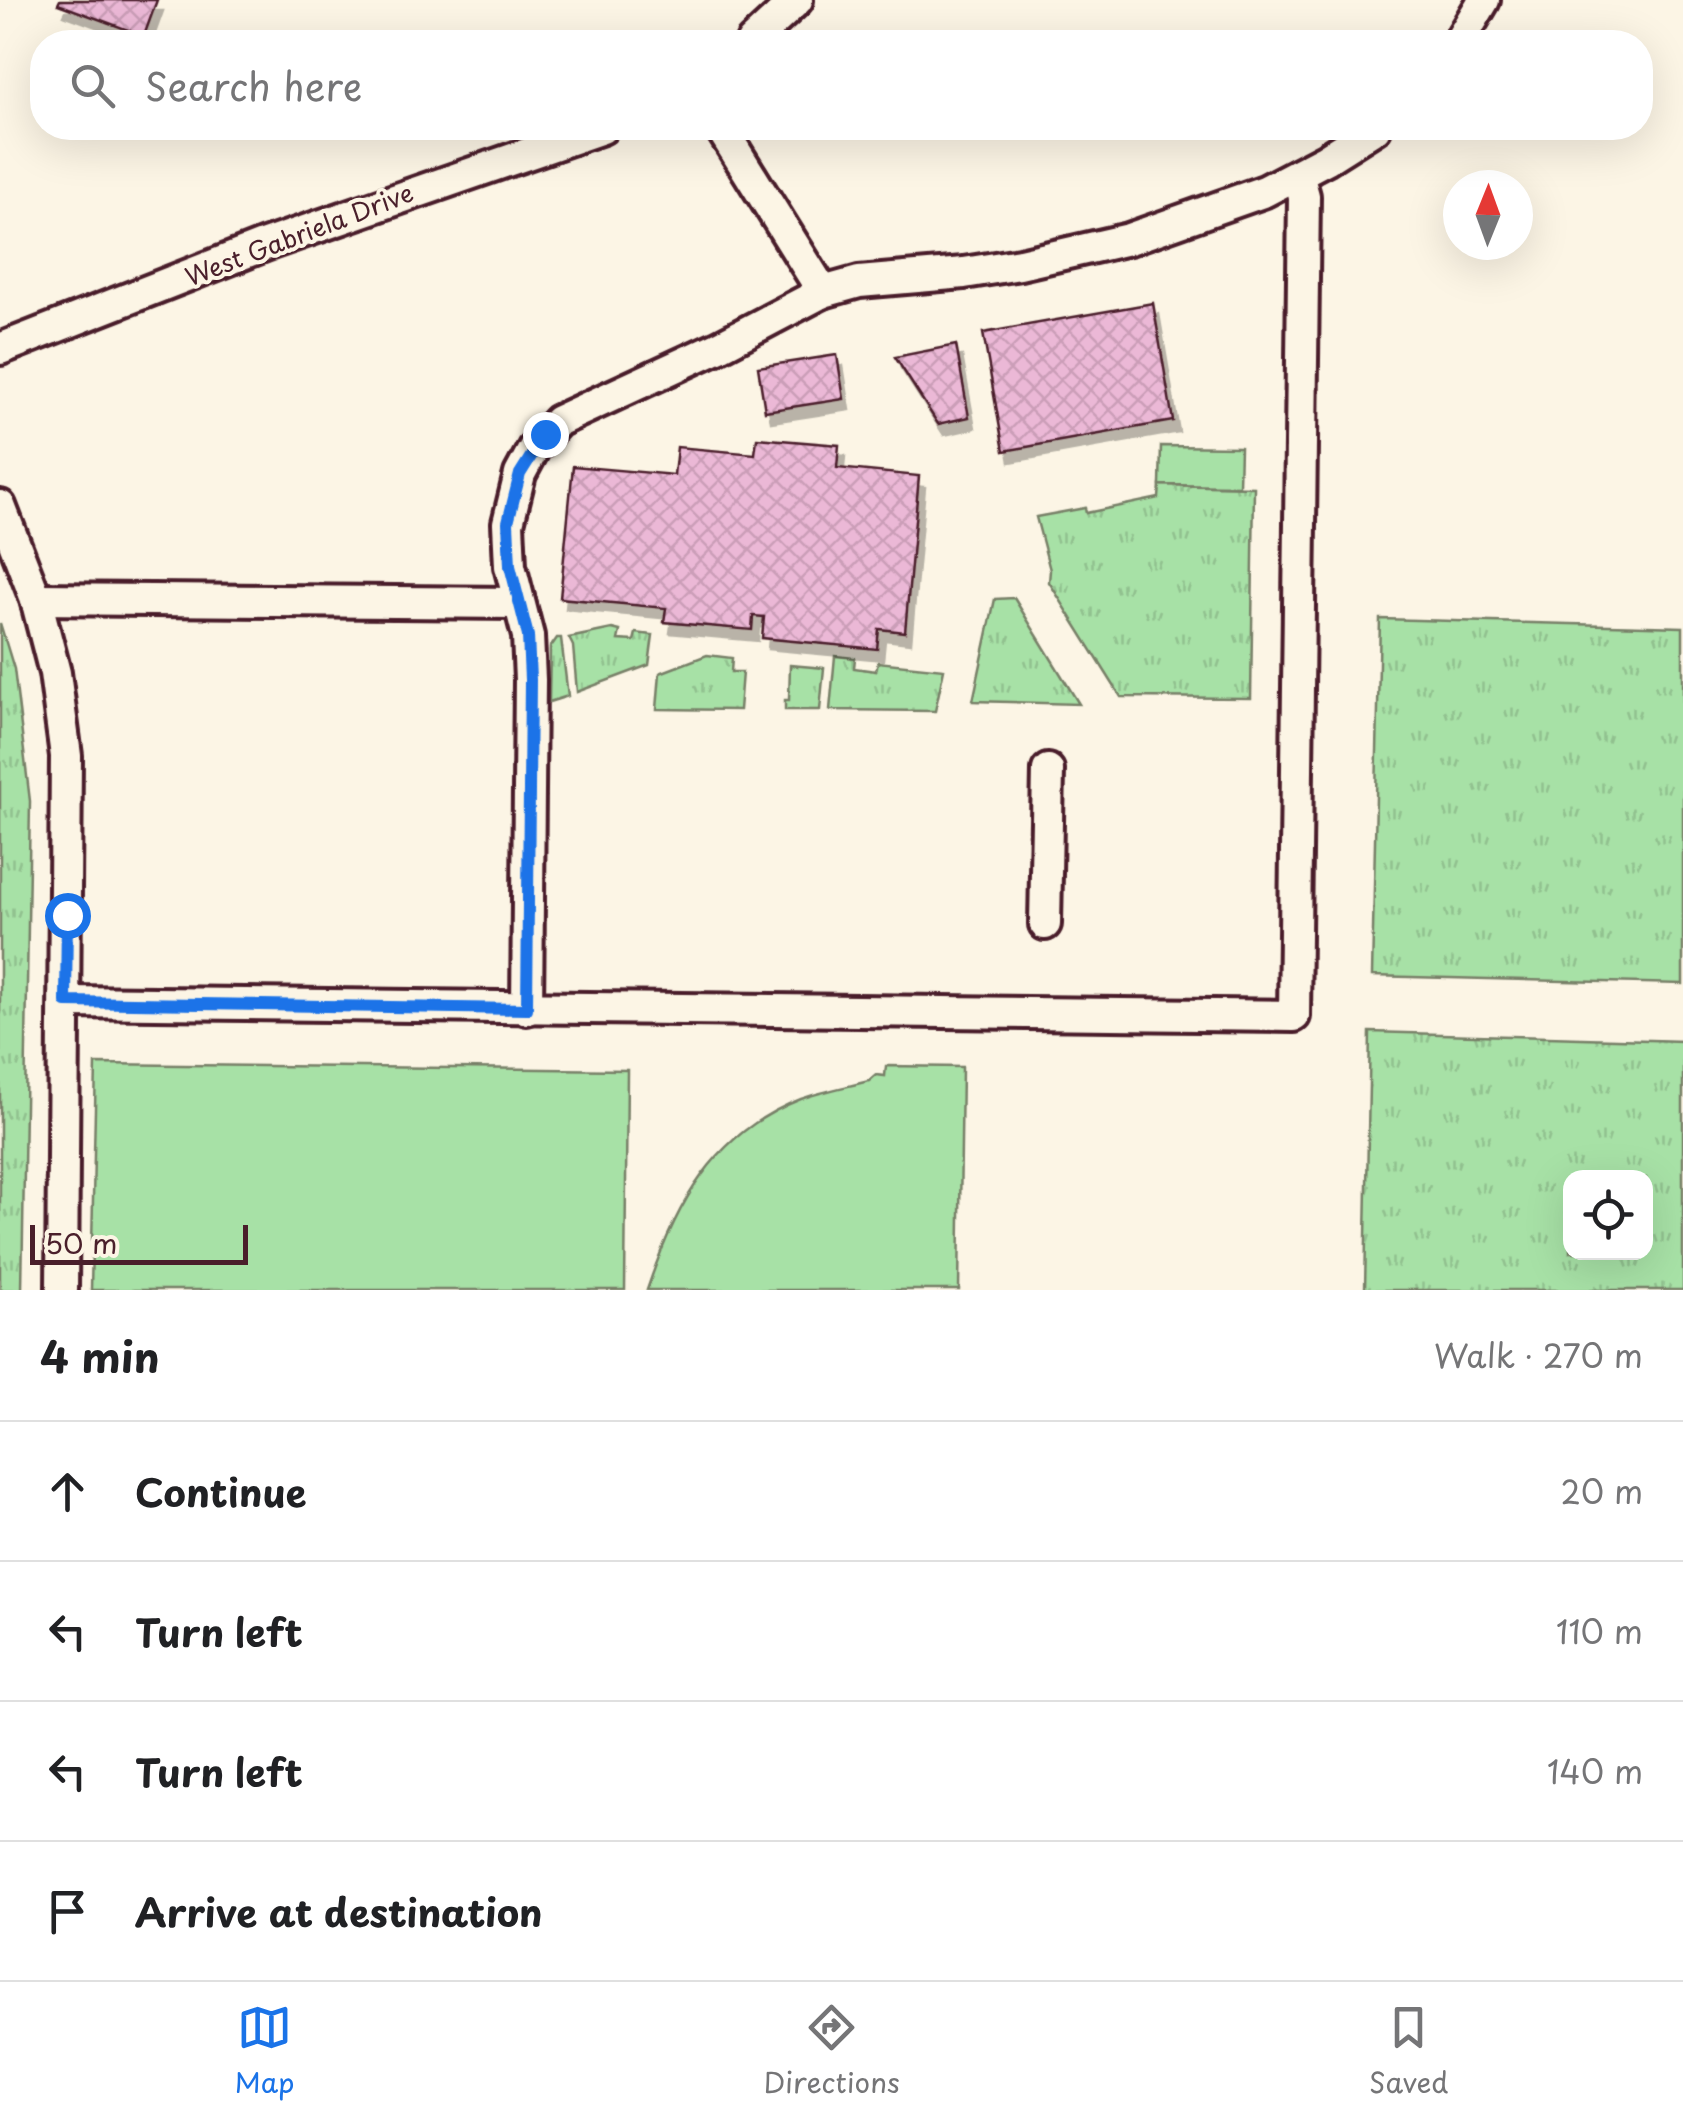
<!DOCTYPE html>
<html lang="en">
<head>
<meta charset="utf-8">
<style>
  body { margin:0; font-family:"Playpen Sans",sans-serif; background:#f2f2f2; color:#202124 }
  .controls { position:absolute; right:30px; bottom:30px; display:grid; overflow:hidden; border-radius:20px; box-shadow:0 10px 40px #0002 }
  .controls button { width:90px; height:90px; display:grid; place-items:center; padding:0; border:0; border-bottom:2px solid #e0e0e0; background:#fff; color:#202124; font:50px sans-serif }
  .compass { position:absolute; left:1443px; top:170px; width:90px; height:90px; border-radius:50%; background:#fff; box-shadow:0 10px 40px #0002; rotate:1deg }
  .scale { position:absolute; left:30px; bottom:25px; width:218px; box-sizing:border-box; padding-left:10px; border:5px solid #4a1f2b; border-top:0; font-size:28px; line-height:35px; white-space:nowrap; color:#4a1f2b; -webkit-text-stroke:8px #fcf5e5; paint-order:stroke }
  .stop { position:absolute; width:30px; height:30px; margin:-22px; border:8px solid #1a73e8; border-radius:50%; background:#fff }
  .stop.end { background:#1a73e8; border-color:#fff; box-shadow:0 2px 10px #0008 }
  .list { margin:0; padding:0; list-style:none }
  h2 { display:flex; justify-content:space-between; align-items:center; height:130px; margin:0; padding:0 40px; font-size:42px }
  h2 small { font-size:32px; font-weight:400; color:#757577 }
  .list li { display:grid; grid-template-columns:65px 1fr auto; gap:30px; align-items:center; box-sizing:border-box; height:140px; padding:0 40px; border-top:2px solid #e0e0e0 }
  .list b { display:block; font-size:38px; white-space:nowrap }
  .list em { font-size:32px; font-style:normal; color:#757577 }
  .icon { flex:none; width:55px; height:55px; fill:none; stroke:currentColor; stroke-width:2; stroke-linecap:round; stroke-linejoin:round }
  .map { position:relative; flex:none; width:1683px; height:1290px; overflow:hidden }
  .search { position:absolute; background:#fff; box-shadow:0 10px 40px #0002; left:30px; right:30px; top:30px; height:110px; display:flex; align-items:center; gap:25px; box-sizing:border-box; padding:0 35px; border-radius:40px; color:#757577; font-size:38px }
  .sheet { height:690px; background:#fff }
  nav { display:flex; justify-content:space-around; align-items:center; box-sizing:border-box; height:140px; border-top:2px solid #e0e0e0; background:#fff; font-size:28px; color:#757577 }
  nav a { display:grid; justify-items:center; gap:5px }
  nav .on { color:#1a73e8 }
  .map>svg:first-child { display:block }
</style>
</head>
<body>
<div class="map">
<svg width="1683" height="1290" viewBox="0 0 1683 1290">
  <defs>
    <pattern id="grass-tufts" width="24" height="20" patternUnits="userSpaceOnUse" patternTransform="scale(2.5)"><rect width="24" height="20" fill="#a7e1a6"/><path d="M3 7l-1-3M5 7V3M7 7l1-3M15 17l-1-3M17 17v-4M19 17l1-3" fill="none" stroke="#91c18f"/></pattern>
    <pattern id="building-cross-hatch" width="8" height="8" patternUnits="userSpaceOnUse" patternTransform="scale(2.5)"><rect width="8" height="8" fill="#ebb8d6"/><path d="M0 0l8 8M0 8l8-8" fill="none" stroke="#cb9eb8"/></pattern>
    <filter id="shadow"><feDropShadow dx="6" dy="11" stdDeviation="0" flood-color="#0004"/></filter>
  </defs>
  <rect width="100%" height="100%" fill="#fcf5e5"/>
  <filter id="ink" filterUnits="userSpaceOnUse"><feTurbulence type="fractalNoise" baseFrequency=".01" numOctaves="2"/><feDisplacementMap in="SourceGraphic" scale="20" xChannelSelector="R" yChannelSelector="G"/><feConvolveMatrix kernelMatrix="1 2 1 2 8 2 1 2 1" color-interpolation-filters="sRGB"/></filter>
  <g filter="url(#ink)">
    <g fill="url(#grass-tufts)" stroke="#788068" stroke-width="2.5" fill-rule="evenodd">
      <polygon points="1160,485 1254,487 1251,698 1121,697 1049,582 1050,570 1036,517 1085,508 1086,513 1159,498"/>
      <polygon points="1014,598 1079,704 973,701 995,599"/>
      <polygon points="1380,619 1683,627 1683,984 1372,976"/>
      <polygon points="0,623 14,669 30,801 22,1290 0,1290"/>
      <polygon points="612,629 620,631 618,640 634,641 636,633 653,635 649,665 577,692 573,646 569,638"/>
      <polygon points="557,638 561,638 568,696 549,702 550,648"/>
      <polygon points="707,655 732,658 731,672 742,672 739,710 657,709 660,673"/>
      <polygon points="835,656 855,658 854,668 876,671 878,662 944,669 935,711 830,710"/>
      <polygon points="790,665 824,668 820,710 785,710 785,700 789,700"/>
      <path d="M 1370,1032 L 1683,1041 L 1683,1290 L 1365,1290 ZM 1570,1178 L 1646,1178 L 1646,1252 L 1570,1252 Z"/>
    </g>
    <g fill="#a7e1a6" stroke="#788068" stroke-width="2.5">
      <polygon points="1161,446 1240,447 1239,486 1160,485"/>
      <polygon points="96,1064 627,1070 625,1290 91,1290"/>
      <path d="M 886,1066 L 962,1067 L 959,1290 L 647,1290 C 675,1206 713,1133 801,1099 C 823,1091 846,1087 869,1081 L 876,1075 L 885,1076 Z"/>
    </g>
    <g fill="url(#building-cross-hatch)" stroke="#4a1f2b" stroke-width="2.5" filter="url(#shadow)">
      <polygon points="60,0 157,0 144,36 58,4"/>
      <polygon points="1153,303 1173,421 1004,451 983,333"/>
      <polygon points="956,345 969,417 938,424 895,357"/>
      <polygon points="837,355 844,399 765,411 758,367"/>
      <polygon points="757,438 839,445 837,468 919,476 905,632 879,629 877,649 762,638 764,617 753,616 752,630 664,622 666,608 560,598 573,466 674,475 677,447 755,454"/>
    </g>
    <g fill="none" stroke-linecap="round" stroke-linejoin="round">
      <g stroke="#4a1f2b" stroke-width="38">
        <g id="minor">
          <polyline points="752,42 797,0"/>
          <polyline points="1459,42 1484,0"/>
          <polyline points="721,128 823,292"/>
          <polyline points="0,349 265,245 602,128"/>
          <polyline points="0,506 36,599 55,673 66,756 62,1290"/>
          <polyline points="36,599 517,603"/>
          <polyline points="1045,924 1048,770"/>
          <polyline points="66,1002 1294,1016 1304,196 1298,174"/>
          <polyline points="527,1009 530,680 528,636 510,566 508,523 520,474 534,448 558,421 718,347 823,292 859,282 964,273 1020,264 1129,239 1265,191 1326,159 1375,128"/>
        </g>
      </g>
      <use href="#minor" stroke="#fcf5e5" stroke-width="30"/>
    </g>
  </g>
  <g fill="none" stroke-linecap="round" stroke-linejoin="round" filter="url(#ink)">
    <polyline stroke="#1a73e8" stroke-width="12" points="67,915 66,1002 527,1009 530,680 528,636 510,566 508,522 520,474 545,434"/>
  </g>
  <g text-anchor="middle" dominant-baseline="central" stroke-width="8" stroke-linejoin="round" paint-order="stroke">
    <g font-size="25" fill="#4a1f2b" stroke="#fcf5e5">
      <text transform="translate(299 234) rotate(-21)">West Gabriela Drive</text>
    </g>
  </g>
</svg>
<div class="controls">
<button><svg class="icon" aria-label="locate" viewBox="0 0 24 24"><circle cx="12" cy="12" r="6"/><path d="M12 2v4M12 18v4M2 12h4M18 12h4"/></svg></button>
</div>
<svg class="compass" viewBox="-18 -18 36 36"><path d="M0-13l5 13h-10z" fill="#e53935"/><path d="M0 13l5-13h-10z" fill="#757577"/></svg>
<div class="scale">50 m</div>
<div class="stop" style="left:67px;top:915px"></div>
<div class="stop end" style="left:545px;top:434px"></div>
<div class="search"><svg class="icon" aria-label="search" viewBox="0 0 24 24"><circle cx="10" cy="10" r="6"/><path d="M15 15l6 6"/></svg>Search here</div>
</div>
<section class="sheet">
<h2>4 min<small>Walk · 270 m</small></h2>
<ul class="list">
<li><svg class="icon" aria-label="ahead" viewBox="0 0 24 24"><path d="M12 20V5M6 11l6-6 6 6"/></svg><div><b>Continue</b></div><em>20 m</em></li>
<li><svg class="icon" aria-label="left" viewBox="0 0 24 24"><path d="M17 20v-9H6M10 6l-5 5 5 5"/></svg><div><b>Turn left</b></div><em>110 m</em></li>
<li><svg class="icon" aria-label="left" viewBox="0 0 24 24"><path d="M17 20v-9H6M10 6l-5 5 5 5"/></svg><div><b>Turn left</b></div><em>140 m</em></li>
<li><svg class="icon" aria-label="arrive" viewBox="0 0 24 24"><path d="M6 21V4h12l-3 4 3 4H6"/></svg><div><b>Arrive at destination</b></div></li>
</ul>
</section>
<nav>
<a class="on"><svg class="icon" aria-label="map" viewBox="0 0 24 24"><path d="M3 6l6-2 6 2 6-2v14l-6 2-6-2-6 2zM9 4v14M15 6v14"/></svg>Map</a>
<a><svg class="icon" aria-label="directions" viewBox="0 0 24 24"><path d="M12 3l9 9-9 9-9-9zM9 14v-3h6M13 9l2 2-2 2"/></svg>Directions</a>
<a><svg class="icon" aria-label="saved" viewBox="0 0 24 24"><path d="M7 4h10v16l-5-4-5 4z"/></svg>Saved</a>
</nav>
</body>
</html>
